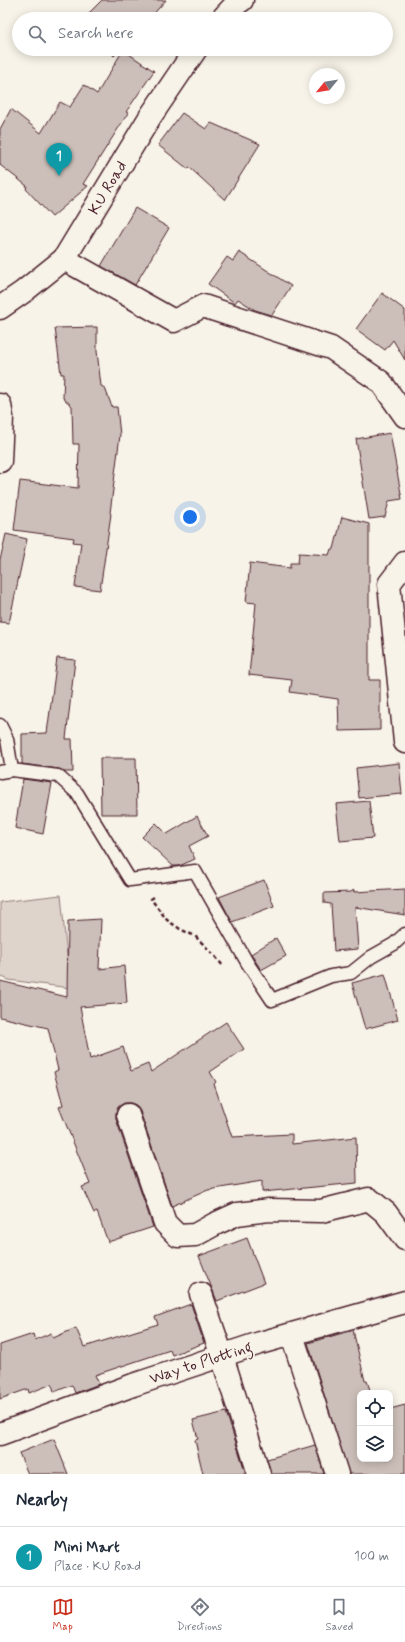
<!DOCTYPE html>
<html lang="en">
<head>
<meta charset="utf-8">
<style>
  body { margin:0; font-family:Mynerve,sans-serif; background:#f2f2f3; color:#1f2937 }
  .controls { position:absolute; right:12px; bottom:12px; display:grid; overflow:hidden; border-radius:8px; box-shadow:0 2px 10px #0003 }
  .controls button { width:36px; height:36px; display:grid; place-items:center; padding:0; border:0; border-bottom:1px solid #e0e1e3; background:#fff; color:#1f2937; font:20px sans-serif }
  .compass { position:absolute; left:309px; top:68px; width:36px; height:36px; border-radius:50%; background:#fff; box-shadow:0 2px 10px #0003; rotate:240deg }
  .you { position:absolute; left:190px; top:517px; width:14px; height:14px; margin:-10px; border:3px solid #fff; border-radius:50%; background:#1a73e8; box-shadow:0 0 0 6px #1a73e833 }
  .badge { display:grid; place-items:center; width:26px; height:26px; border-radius:50%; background:#c8321e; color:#fff; font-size:13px; font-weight:700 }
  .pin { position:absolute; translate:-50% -33px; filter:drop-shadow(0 1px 2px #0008) }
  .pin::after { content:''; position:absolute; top:21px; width:14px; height:12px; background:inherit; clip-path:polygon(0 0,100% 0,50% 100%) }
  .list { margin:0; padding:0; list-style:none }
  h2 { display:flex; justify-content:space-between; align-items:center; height:52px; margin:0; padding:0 16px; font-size:17px }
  h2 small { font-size:13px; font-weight:400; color:#747a83 }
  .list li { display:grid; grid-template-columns:26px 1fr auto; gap:12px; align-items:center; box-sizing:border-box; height:60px; padding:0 16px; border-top:1px solid #e0e1e3 }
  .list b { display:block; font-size:15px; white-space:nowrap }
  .list p { margin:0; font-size:13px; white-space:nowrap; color:#747a83 }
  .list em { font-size:13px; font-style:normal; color:#747a83 }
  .icon { flex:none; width:22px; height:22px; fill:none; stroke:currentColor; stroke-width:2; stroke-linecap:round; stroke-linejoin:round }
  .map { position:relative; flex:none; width:405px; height:1474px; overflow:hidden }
  .search { position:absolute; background:#fff; box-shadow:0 2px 10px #0003; left:12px; right:12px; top:12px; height:44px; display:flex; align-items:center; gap:10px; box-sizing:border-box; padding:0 14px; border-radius:22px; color:#747a83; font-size:15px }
  .sheet { height:112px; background:#fff }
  nav { display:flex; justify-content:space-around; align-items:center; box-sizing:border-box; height:56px; border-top:1px solid #e0e1e3; background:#fff; font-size:11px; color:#747a83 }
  nav a { display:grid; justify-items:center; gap:2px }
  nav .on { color:#c8321e }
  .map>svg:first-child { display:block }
</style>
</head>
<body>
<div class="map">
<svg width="405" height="1474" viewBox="0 0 405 1474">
  <rect width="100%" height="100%" fill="#f7f3e8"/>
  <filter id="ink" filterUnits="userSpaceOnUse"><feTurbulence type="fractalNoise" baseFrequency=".025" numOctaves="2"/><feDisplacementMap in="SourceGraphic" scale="8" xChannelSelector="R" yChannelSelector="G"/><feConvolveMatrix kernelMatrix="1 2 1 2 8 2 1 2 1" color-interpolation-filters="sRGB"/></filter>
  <g filter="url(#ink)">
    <polygon fill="#ded4cc" stroke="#947a7c" points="61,895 70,988 9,980 0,976 0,902"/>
    <g fill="#ccbfb9" stroke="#4a1f2b">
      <polygon points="102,0 166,0 149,19 83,19"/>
      <polygon points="107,49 121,49 114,56"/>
      <polygon points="123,50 154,71 126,112 128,113 83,184 88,186 52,217 26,189 27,186 0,165 0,129 11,109 41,133 60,102 70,107 84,85 97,94"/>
      <polygon points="182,113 206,129 211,123 260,144 225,200 189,167 188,169 158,145"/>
      <polygon points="135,208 169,228 135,285 101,266"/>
      <polygon points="239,252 291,286 272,315 255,310 238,299 235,303 208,284 227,257 233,261"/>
      <polygon points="382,293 405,310 405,360 393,340 385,350 356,329"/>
      <polygon points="97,327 97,351 101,386 105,388 112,407 117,407 120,435 110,513 111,514 100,590 75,587 81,543 73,542 74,538 14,530 20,481 78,488 79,444 73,444 72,406 63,398 64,374 61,374 55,328"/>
      <polygon points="390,433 402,499 389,501 385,517 369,519 356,439"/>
      <polygon points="342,517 369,524 369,680 380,680 380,730 339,731 338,699 290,692 292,680 249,675 256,603 246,602 250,563 290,568 290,563 298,563 299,553 329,555 331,549 334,549"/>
      <polygon points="6,534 27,539 9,623 0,622 0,560"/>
      <polygon points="57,658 75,660 66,739 72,739 73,772 64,772 59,769 22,764 22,734 47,733"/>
      <polygon points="100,758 136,758 137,814 101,814"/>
      <polygon points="399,763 402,794 359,798 356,768"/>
      <polygon points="23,779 52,783 43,834 15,828"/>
      <polygon points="369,801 373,838 340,841 336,804"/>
      <polygon points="197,816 208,836 189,846 195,859 179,866 173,866 142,837 156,823 167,834"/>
      <polygon points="264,880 274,906 232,922 219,897"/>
      <polygon points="405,889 405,915 355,907 358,949 334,951 331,904 324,903 324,893 351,892 354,890 354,892"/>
      <polygon points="101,919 99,969 124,966 127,1003 80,1007 90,1059 123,1047 131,1071 148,1064 151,1072 226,1022 244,1049 210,1072 216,1082 214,1084 232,1137 292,1134 292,1144 356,1137 357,1183 262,1192 262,1181 208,1190 172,1206 140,1111 136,1105 131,1103 124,1103 118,1107 116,1113 116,1119 153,1227 108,1242 97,1212 94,1213 82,1187 90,1184 59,1107 63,1105 54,1072 58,1070 48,1028 0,1017 0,981 67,997 68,921"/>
      <polygon points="276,938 286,956 261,970 251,954"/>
      <polygon points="385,974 398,1020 365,1029 352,983"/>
      <polygon points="247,1238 264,1283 217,1301 199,1256"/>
      <polygon points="191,1304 204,1343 172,1355 170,1350 95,1375 99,1384 75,1393 72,1385 54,1392 52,1384 29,1393 28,1389 0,1399 0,1345 33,1334 35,1340 51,1333 53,1338 76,1328 84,1347 158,1324 155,1317"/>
      <polygon points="353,1330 365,1381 367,1381 371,1393 360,1393 360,1459 390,1459 390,1409 405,1405 405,1474 349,1474 308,1343"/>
      <polygon points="226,1412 246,1474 203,1474 195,1440 198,1439 193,1420"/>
      <polygon points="54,1439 68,1474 28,1474 19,1453"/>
      <polygon points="315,1445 324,1474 271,1474 267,1459"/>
    </g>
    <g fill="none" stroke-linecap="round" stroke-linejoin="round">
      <g stroke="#4a1f2b" stroke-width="15">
        <g id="service">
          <polyline points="0,725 7,739 12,770 58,776 77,793 130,880 195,871 248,964 272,1000 331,976 351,973 371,957 394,944 405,934"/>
          <polyline points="0,772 12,770"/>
        </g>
      </g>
      <g stroke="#4a1f2b" stroke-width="25">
        <g id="minor">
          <polyline points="64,259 174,321 203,306 331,348 381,382 405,416"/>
          <polyline points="405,563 389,584 405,742"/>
          <polyline points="128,1115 165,1223 178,1236 195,1235 215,1224 237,1214 269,1210 321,1211 369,1199 386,1213 405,1239"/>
          <polyline points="201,1294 222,1356 259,1474"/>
          <polyline points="292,1335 337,1474"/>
          <polyline points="0,1434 133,1385 260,1343 405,1302"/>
        </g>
      </g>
      <g stroke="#4a1f2b" stroke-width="25">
        <g id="tertiary">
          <polyline points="222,19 235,5 242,0"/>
          <polyline points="0,308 23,292 64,259 150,117 196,49"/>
        </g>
      </g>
      <g stroke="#4a1f2b" stroke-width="25">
        <polyline id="trunk" points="0,405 2,417 0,461"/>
      </g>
      <polyline stroke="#4a1f2b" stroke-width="2.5" stroke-dasharray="4 3" stroke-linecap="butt" points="154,897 151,899 167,920 180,929 195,936 213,954 224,967"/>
      <use href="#service" stroke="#f7f3e8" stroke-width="12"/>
      <use href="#minor" stroke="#f7f3e8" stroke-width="22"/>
      <use href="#tertiary" stroke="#f7f3e8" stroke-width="22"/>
      <use href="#trunk" stroke="#f7f3e8" stroke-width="22"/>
    </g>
  </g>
  <g text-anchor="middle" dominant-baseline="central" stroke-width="3.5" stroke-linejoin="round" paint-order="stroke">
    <g font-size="16" fill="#4a1f2b" stroke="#f7f3e8">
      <text transform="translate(108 188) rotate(-59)">KU Road</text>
      <text transform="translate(201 1363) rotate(-18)">Way to Plotting</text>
    </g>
  </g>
</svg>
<div class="controls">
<button><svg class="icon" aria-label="locate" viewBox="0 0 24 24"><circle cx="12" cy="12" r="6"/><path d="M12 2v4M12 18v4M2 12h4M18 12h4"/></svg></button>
<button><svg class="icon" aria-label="layers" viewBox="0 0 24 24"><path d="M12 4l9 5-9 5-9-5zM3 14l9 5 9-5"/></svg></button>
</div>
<svg class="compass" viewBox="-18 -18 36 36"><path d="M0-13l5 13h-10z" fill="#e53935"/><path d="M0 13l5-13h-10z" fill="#747a83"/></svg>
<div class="you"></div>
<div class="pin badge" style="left:59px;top:176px;background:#0f9aa8">1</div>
<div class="search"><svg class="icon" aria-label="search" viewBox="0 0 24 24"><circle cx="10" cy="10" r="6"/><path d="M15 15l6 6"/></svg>Search here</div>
</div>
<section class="sheet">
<h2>Nearby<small></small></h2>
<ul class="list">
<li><span class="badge" style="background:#0f9aa8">1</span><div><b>Mini Mart</b><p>Place · KU Road</p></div><em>100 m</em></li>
</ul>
</section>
<nav>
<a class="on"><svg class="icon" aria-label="map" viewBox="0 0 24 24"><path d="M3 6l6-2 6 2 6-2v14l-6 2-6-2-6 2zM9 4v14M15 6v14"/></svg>Map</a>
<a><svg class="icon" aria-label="directions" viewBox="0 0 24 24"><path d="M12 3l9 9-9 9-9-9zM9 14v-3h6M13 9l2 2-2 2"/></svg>Directions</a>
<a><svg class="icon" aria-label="saved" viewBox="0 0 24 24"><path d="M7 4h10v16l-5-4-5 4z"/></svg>Saved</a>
</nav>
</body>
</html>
